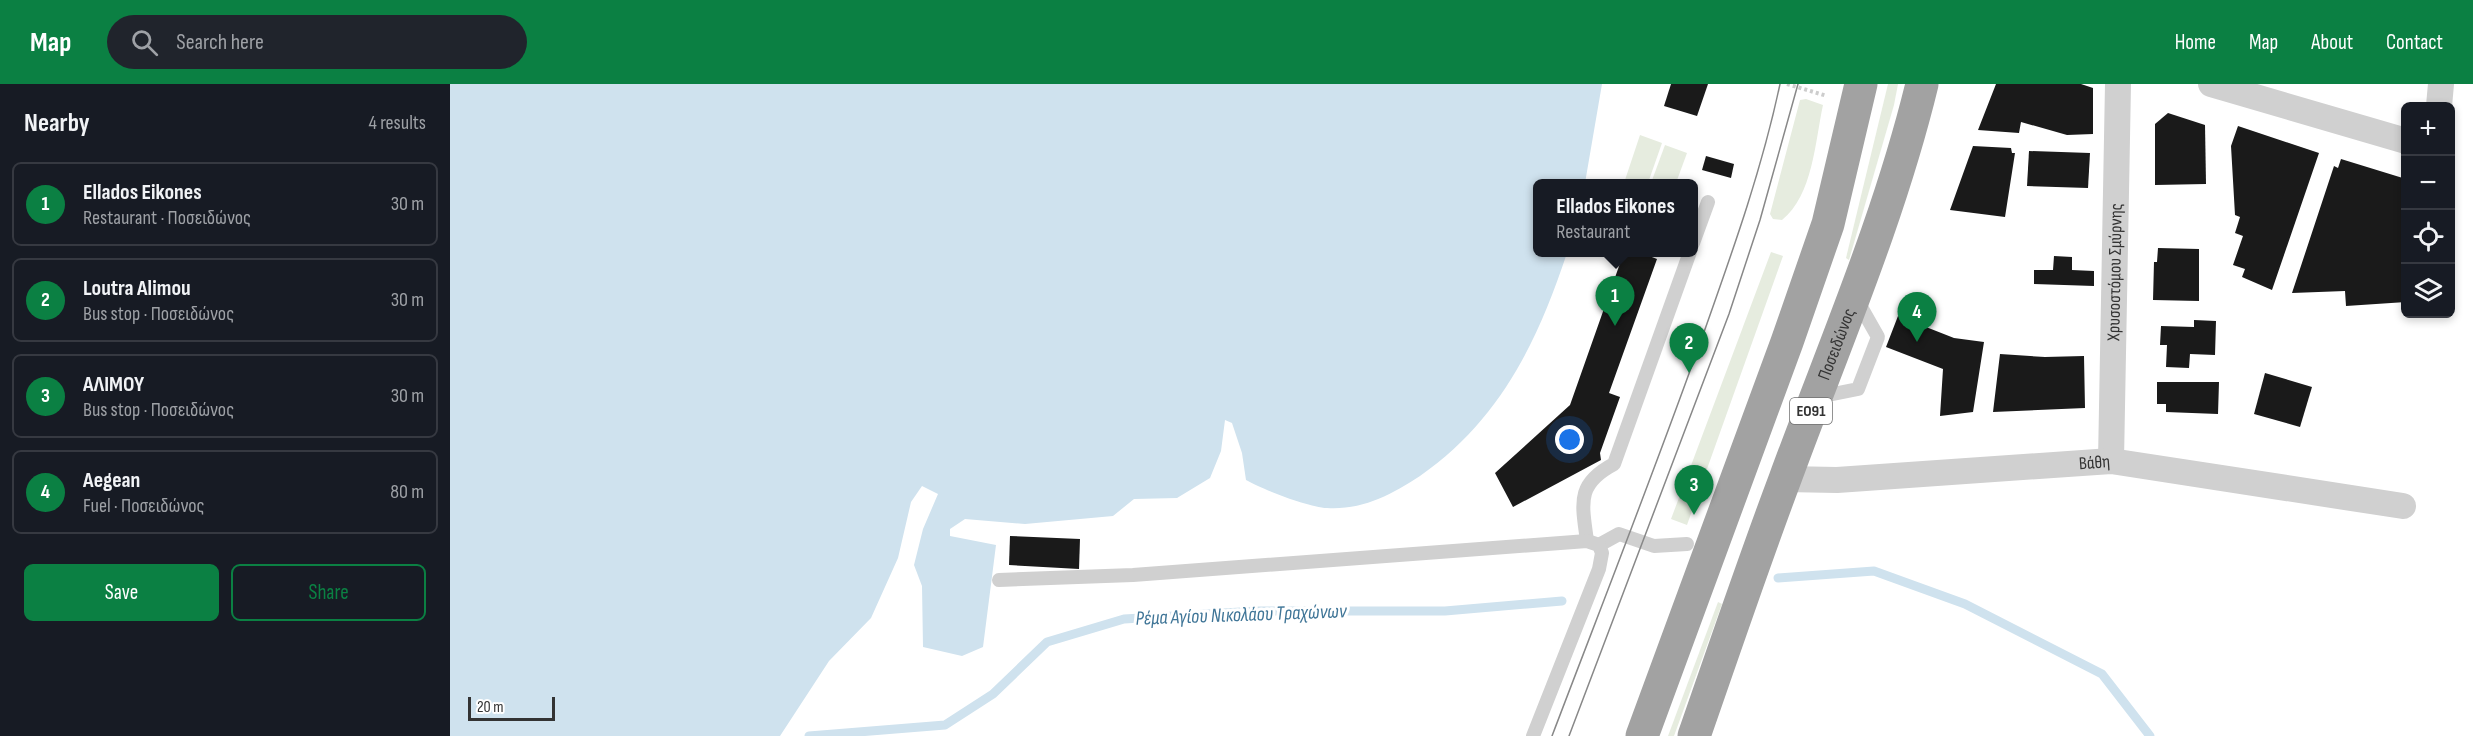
<!DOCTYPE html>
<html lang="en">
<head>
<meta charset="utf-8">
<style>
  body { margin:0; font-family:"Sofia Sans Condensed",sans-serif; background:#20242c; color:#f1f3f6 }
  .controls { position:absolute; right:18px; top:18px; display:grid; overflow:hidden; border-radius:9px; box-shadow:0 3px 9px #0003 }
  .controls button { width:54px; height:54px; display:grid; place-items:center; padding:0; border:0; border-bottom:2px solid #363941; background:#171b24; color:#f1f3f6; font:30px sans-serif }
  .scale { position:absolute; left:18px; bottom:15px; width:87px; box-sizing:border-box; padding-left:6px; border:3px solid #333; border-top:0; font-size:16px; line-height:21px; white-space:nowrap; color:#333; -webkit-text-stroke:4px #fff; paint-order:stroke }
  .you { position:absolute; left:1120px; top:356px; width:21px; height:21px; margin:-15px; border:4px solid #fff; border-radius:50%; background:#1a73e8; box-shadow:0 0 0 9px #1a73e833 }
  .badge { display:grid; place-items:center; width:39px; height:39px; border-radius:50%; background:#0b8043; color:#fff; font-size:20px; font-weight:700 }
  .pin { position:absolute; translate:-50% -50px; filter:drop-shadow(0 2px 3px #0008) }
  .pin::after { content:''; position:absolute; top:32px; width:21px; height:18px; background:inherit; clip-path:polygon(0 0,100% 0,50% 100%) }
  .popup { position:absolute; left:1083px; top:95px; width:165px; height:78px; box-sizing:border-box; display:grid; place-content:center; border-radius:9px; background:#171b24; filter:drop-shadow(0 2px 4px #0005); font-size:20px; white-space:nowrap; color:#9ea1a6 }
  .popup b { font-size:22px; color:#f1f3f6 }
  .popup::after { content:''; position:absolute; left:50%; top:100%; margin-left:-12px; border:12px solid transparent; border-top-color:#171b24 }
  .list { margin:0; padding:0; list-style:none }
  h2 { display:flex; justify-content:space-between; align-items:center; height:78px; margin:0; padding:0 24px; font-size:26px }
  h2 small { font-size:20px; font-weight:400; color:#9ea1a6 }
  .list li { display:grid; grid-template-columns:39px 1fr auto; gap:18px; align-items:center; box-sizing:border-box; height:84px; margin:0 12px 12px; padding:0 12px; border:2px solid #363941; border-radius:9px }
  .list b { display:block; font-size:22px; white-space:nowrap }
  .list p { margin:0; font-size:20px; white-space:nowrap; color:#9ea1a6 }
  .list em { font-size:20px; font-style:normal; color:#9ea1a6 }
  .actions { display:flex; gap:12px; padding:18px 24px }
  .actions a { flex:1; padding:14px 0; border:2px solid #0b8043; border-radius:9px; text-align:center; font-size:21px; color:#0b8043 }
  .actions .main { background:#0b8043; color:#fff }
  .icon { flex:none; width:33px; height:33px; fill:none; stroke:currentColor; stroke-width:2; stroke-linecap:round; stroke-linejoin:round }
  .map { position:relative; flex:none; width:2023px; height:652px; overflow:hidden }
  header { display:flex; align-items:center; gap:36px; box-sizing:border-box; height:84px; padding:0 30px; background:#0b8043; color:#fff }
  header strong { font-size:28px }
  nav { display:flex; gap:33px; margin-inline-start:auto; font-size:21px }
  .search { width:420px; height:54px; background:#20242c; display:flex; align-items:center; gap:15px; box-sizing:border-box; padding:0 21px; border-radius:33px; color:#9ea1a6; font-size:22px }
  main { display:flex }
  aside { flex:1; background:#171b24 }
  .map>svg:first-child { display:block }
</style>
</head>
<body>
<header>
<strong>Map</strong>
<div class="search"><svg class="icon" aria-label="search" viewBox="0 0 24 24"><circle cx="10" cy="10" r="6"/><path d="M15 15l6 6"/></svg>Search here</div>
<nav><a>Home</a><a>Map</a><a>About</a><a>Contact</a></nav>
</header>
<main>
<aside>
<h2>Nearby<small>4 results</small></h2>
<ul class="list">
<li><span class="badge">1</span><div><b>Ellados Eikones</b><p>Restaurant · Ποσειδώνος</p></div><em>30 m</em></li>
<li><span class="badge">2</span><div><b>Loutra Alimou</b><p>Bus stop · Ποσειδώνος</p></div><em>30 m</em></li>
<li><span class="badge">3</span><div><b>ΑΛΙΜΟΥ</b><p>Bus stop · Ποσειδώνος</p></div><em>30 m</em></li>
<li><span class="badge">4</span><div><b>Aegean</b><p>Fuel · Ποσειδώνος</p></div><em>80 m</em></li>
</ul>
<div class="actions"><a class="main">Save</a><a>Share</a></div>
</aside>
<div class="map">
<svg width="2023" height="652" viewBox="0 0 2023 652">
  <rect width="100%" height="100%" fill="#fff"/>
  <g fill="#e6ecdf">
    <polygon points="1438,0 1448,0 1444,21 1399,176 1396,174"/>
    <path d="M 1356,15 L 1373,21 C 1365,58 1363,111 1332,136 L 1323,135 L 1320,130 L 1350,16 Z"/>
    <polygon points="1190,51 1212,59 1198,99 1174,99"/>
    <polygon points="1215,61 1237,69 1226,99 1201,99"/>
    <polygon points="1321,168 1333,172 1237,441 1221,435"/>
    <polygon points="1268,518 1272,520 1224,652 1218,652"/>
  </g>
  <path fill="#cfe2ee" d="M 0,0 L 1152,0 L 1135,99 L 1087,100 L 1087,168 L 1117,169 C 1087,259 1050,336 970,392 C 941,411 913,426 877,424 C 858,423 814,406 796,396 L 792,369 L 782,339 L 775,336 L 771,367 L 760,394 L 727,414 L 684,415 L 663,432 L 575,440 L 515,435 L 500,445 L 500,452 L 546,461 L 533,563 L 512,572 L 473,563 L 472,502 L 464,481 L 473,445 L 488,410 L 472,402 L 461,418 L 448,474 L 421,534 L 379,577 L 330,652 L 0,652 Z"/>
  <g fill="none" stroke-linecap="round" stroke-linejoin="round">
    <g stroke="#cfe2ee" stroke-width="9">
      <polyline points="1328,494 1424,487 1515,520 1652,590 1700,652"/>
      <polyline points="359,652 495,641 543,610 597,558 674,535 807,527 995,527 1112,517"/>
    </g>
  </g>
  <g fill="#1a1a1a">
    <polygon points="1221,0 1258,0 1247,32 1214,22"/>
    <polygon points="1546,0 1631,0 1643,4 1643,50 1617,51 1571,38 1569,49 1528,46"/>
    <polygon points="1718,29 1755,41 1756,100 1705,101 1705,40"/>
    <polygon points="1788,42 1869,69 1822,206 1792,193 1795,185 1783,181 1793,152 1785,149 1790,133 1785,131 1781,62"/>
    <polygon points="1523,62 1561,64 1562,69 1565,69 1555,133 1500,126"/>
    <polygon points="1579,67 1640,69 1638,104 1577,102"/>
    <polygon points="1256,72 1284,80 1281,94 1252,86"/>
    <polygon points="1891,75 1956,95 1956,218 1896,222 1895,207 1842,209 1884,82 1888,84"/>
    <polygon points="1708,164 1749,165 1749,217 1703,216 1704,178 1707,178"/>
    <polygon points="1174,168 1189,168 1207,175 1159,309 1170,313 1150,369 1151,376 1063,423 1045,389 1120,321"/>
    <polygon points="1604,172 1622,173 1622,186 1644,187 1644,202 1584,200 1584,186 1603,186"/>
    <polygon points="1448,232 1504,254 1534,258 1523,328 1490,332 1493,285 1436,263"/>
    <polygon points="1744,236 1766,237 1765,271 1740,270 1739,284 1716,283 1717,261 1710,261 1711,242 1744,243"/>
    <polygon points="1550,270 1595,273 1634,272 1635,324 1543,328"/>
    <polygon points="1815,289 1862,303 1850,343 1804,330"/>
    <polygon points="1707,298 1769,298 1768,330 1716,328 1716,320 1707,320"/>
    <polygon points="560,452 630,455 629,485 559,481"/>
  </g>
  <g fill="none" stroke-linecap="round" stroke-linejoin="round">
    <polyline stroke="#cdcdcd" stroke-width="4" stroke-dasharray="3 3" stroke-linecap="butt" points="1337,0 1377,12"/>
    <g stroke="#d0d0d0" stroke-width="14">
      <polyline points="1243,159 1258,118"/>
      <polyline points="1368,313 1408,305 1428,253 1407,216"/>
      <path d="M 1137,457 C 1132,419 1126,400 1164,380 L 1240,168"/>
      <polyline points="1149,461 1169,450 1204,462 1237,460"/>
      <polyline points="549,496 683,491 1137,457 1149,461 1152,469 1149,485 1083,652"/>
    </g>
    <g stroke="#d0d0d0" stroke-width="26">
      <polyline points="1761,0 1956,57"/>
      <polyline points="1989,22 1991,0"/>
      <path id="s1" d="M 1661,377 L 1668,0"/>
      <path id="s2" d="M 1335,395 L 1387,396 L 1661,377 L 1953,422"/>
    </g>
    <g stroke="#a2a2a2" stroke-width="33">
      <polyline points="1192,652 1337,258 1378,140 1411,0"/>
      <path id="s3" d="M 1244,652 C 1274,566 1303,480 1335,395 C 1383,264 1439,136 1472,0"/>
    </g>
    <g stroke="#888" stroke-width="1.5">
      <path d="M 1102,652 C 1153,518 1206,383 1254,248 C 1283,166 1312,85 1330,0"/>
      <polyline points="1119,652 1279,230 1310,136 1348,0"/>
    </g>
  </g>
  <g text-anchor="middle" dominant-baseline="central" stroke-width="6" stroke-linejoin="round" paint-order="stroke">
    <rect fill="#fff" stroke="#707070" stroke-width="1.5" x="1340" y="314" width="42" height="26" rx="4.5"/>
    <g font-size="16" font-weight="bold" fill="#333">
      <text x="1361" y="327">ΕΟ91</text>
    </g>
    <g font-size="18" fill="#333" stroke="#fff">
      <text stroke="none"><textPath href="#s1" startOffset="189">Χρυσοστόμου Σμύρνης</textPath></text>
      <text stroke="none"><textPath href="#s3" startOffset="417">Ποσειδώνος</textPath></text>
      <text stroke="none"><textPath href="#s2" startOffset="310">Βάθη</textPath></text>
    </g>
    <g font-size="20" font-style="italic" fill="#3f7597" stroke="#fff">
      <text transform="translate(791 531) rotate(-2)">Ρέμα Αγίου Νικολάου Τραχώνων</text>
    </g>
  </g>
</svg>
<div class="controls">
<button>+</button>
<button>−</button>
<button><svg class="icon" aria-label="locate" viewBox="0 0 24 24"><circle cx="12" cy="12" r="6"/><path d="M12 2v4M12 18v4M2 12h4M18 12h4"/></svg></button>
<button><svg class="icon" aria-label="layers" viewBox="0 0 24 24"><path d="M12 4l9 5-9 5-9-5zM3 14l9 5 9-5"/></svg></button>
</div>
<div class="scale">20 m</div>
<div class="you"></div>
<div class="pin badge" style="left:1165px;top:242px">1</div>
<div class="popup"><b>Ellados Eikones</b>Restaurant</div>
<div class="pin badge" style="left:1239px;top:289px">2</div>
<div class="pin badge" style="left:1244px;top:431px">3</div>
<div class="pin badge" style="left:1467px;top:258px">4</div>
</div>
</main>
</body>
</html>
